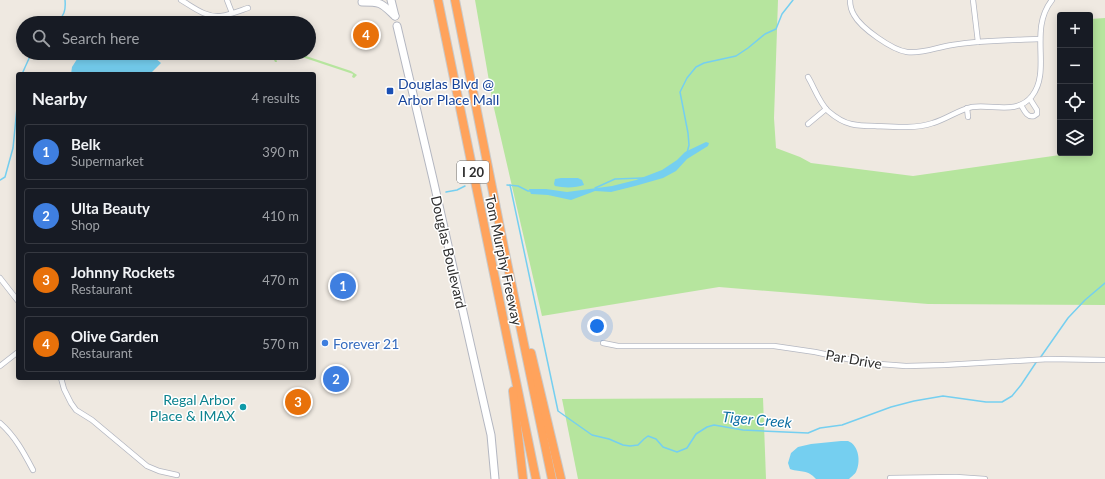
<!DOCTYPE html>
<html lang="en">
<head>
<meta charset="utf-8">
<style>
  body { margin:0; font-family:Lato,sans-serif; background:#20242c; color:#f1f3f6 }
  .controls { position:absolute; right:12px; top:12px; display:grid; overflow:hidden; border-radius:4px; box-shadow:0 2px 10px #0003 }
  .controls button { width:36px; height:36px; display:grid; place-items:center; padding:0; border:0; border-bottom:1px solid #363941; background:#171b24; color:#f1f3f6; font:20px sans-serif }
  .you { position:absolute; left:597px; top:326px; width:14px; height:14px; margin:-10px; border:3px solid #fff; border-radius:50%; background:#1a73e8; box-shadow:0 0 0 6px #1a73e833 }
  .badge { display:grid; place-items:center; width:26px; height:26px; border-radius:50%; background:#4264fb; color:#fff; font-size:13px; font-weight:700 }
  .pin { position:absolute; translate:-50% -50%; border:2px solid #fff; box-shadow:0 1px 4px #0006 }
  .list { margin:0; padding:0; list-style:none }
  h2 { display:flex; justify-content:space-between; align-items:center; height:52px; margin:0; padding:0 16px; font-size:17px }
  h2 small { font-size:13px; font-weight:400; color:#9ea1a6 }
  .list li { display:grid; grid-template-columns:26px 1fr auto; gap:12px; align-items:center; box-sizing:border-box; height:56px; margin:0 8px 8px; padding:0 8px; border:1px solid #363941; border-radius:4px }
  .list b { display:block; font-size:15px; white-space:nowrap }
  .list p { margin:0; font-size:13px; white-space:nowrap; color:#9ea1a6 }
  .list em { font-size:13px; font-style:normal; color:#9ea1a6 }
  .icon { flex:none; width:22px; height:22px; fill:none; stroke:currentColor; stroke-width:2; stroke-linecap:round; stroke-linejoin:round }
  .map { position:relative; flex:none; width:1105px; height:479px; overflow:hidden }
  .search { position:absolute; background:#171b24; box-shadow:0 2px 10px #0003; left:16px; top:16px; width:300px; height:44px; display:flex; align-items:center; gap:10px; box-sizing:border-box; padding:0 14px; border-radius:22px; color:#9ea1a6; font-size:15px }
  .panel { position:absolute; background:#171b24; box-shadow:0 2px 10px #0003; left:16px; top:72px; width:300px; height:308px; border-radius:4px }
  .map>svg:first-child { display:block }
</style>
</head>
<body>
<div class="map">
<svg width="1105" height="479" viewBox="0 0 1105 479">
  <rect width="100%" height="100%" fill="#efe9e1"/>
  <g fill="#b6e59e">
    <polygon points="475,0 778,0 774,118 776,148 800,157 811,163 913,176 1074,153 1090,153 1090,19 1105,18 1105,305 928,304 719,287 542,316 493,104"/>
    <path d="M 297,53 L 351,71 L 357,75 L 354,78 L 352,77 L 353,74 L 299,56 L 286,56 L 276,58 L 277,62 L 275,62 L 274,60 L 274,58 C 282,55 289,54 297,53 Z"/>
    <polygon points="763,398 766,479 578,479 562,399"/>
  </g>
  <g fill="#75cff0">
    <polygon points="81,53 149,53 161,63 150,74 71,74 72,67"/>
    <polygon points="706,142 709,143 708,146 687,159 676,171 663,178 635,186 611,192 595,191 571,200 548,195 531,194 529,189 546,189 567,192 612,186 636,180 662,170 677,160 685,152"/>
    <path d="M 561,178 L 578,178 L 582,180 L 584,185 C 576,188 564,188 555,186 L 554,184 L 555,179 Z"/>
    <path d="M 841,441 C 843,441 846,441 848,441 C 859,445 861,462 856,472 C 855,474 851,477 849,479 L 816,479 C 807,469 802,473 790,469 L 788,463 L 791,453 L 798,447 L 811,444 Z"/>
  </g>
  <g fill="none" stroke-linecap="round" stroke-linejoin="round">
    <g stroke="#75cff0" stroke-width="1.5">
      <path d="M 57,23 C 64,16 66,10 65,0"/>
      <polyline points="22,74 31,54 32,53"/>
      <polyline points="687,153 689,145 688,133 680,92 687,78 696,67 704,63 736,56 748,48 765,34 776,29 782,14 793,0"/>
      <polyline points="0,180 5,177 13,148 18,98"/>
      <polyline points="507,185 518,186 528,191 531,191"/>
      <polyline points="510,185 558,411 592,435 609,439 623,445 630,446 638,445 644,439 648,436 656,439 663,447 677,452 687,448 696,434 707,427 714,425 743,430 808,433 820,428 842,425 891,407 914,401 943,396 986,402 1002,402 1012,396 1021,385 1037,361"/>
      <polyline points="595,188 615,179 643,178"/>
      <polyline points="446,192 457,190 465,186"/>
      <polyline points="1040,358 1068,318 1085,300 1105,283"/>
    </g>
    <g stroke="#b4b7c1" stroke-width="6">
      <g id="minor">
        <path d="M 181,0 C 193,7 206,18 221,16 C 229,15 239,11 248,8"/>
        <polyline points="227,0 232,13"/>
        <path d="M 850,0 C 850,5 851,10 854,15 C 861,28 892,50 907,52 C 923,54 937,47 952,45 C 981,40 1011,40 1040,39"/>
        <polyline points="973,0 978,42"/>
        <path d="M 808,77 C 814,87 819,102 828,111 C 835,117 842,122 851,124 C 859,126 868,126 875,126 C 894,127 915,129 933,123 C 947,119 958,110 972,107 C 993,104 1017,115 1032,96 C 1052,70 1028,30 1052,0"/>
        <path d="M 1021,105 C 1024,110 1027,118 1034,116 L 1037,114 L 1037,110 L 1030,99"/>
        <polyline points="967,108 968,117"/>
        <polyline points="808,124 826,109"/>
        <polyline points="0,278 18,301"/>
        <polyline points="603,343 618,346 774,346 815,352 866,363 906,366 944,365 1049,359 1105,360"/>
        <polyline points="0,366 18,352"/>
        <polyline points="61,378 64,389 71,403 76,410 92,420 147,466 159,471 177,475"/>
        <path d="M 0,423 C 15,436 24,453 33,470"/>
        <polyline points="890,478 956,477 985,479"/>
      </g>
    </g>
    <g stroke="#b4b7c1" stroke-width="9">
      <g id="secondary">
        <polyline points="391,0 395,16"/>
        <path d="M 362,2 C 382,2 381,3 395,16"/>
        <polyline points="397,26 433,179 488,422 491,435 495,479"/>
      </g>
    </g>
    <g stroke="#c9c9c9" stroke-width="10">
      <g id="motorway">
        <polyline points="438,0 536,479"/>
        <polyline points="455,0 504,248 552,479"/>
        <polyline points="531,353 561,479"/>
        <polyline points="513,391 523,479"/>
      </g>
    </g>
    <use href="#minor" stroke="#fff" stroke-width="4.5"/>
    <use href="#secondary" stroke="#fff" stroke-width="7"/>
    <use href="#motorway" stroke="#ffa35c" stroke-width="8"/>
  </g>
  <rect fill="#1a4fb4" stroke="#fff" stroke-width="1.5" x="386" y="87" width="8" height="8" rx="2"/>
  <circle fill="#3f7fe0" stroke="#fff" stroke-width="1.5" cx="325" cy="343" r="4"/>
  <circle fill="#0f9aa8" stroke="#fff" stroke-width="1.5" cx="243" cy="407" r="4"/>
  <g text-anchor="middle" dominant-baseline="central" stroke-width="3" stroke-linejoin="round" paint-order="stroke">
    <rect fill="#fff" stroke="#6d6d6d" stroke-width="1" x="457" y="161" width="32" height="22" rx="3"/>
    <g font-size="13" font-weight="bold" fill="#2e2e2e">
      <text x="473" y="172">I 20</text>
    </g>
    <g font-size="14" fill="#164399" stroke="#fff" text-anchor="start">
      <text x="398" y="83">Douglas Blvd @<tspan x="398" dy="16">Arbor Place Mall</tspan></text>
    </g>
    <g font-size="14" fill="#2e2e2e" stroke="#fff">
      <text transform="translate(449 252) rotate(77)">Douglas Boulevard</text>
      <text transform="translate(504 260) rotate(78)">Tom Murphy Freeway</text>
      <text transform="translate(854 359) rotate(10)">Par Drive</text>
    </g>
    <g font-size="14" fill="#366cbe" stroke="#fff" text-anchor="start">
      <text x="333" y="343">Forever 21</text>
    </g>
    <g font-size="14" fill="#0d838f" stroke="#fff" text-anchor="end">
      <text x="235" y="399">Regal Arbor<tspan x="235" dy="16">Place &amp; IMAX</tspan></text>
    </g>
    <g font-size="15" font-style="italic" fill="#0d6fa3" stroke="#fff">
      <text transform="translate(757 419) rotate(5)">Tiger Creek</text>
    </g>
  </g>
</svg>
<div class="controls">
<button>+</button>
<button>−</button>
<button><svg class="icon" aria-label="locate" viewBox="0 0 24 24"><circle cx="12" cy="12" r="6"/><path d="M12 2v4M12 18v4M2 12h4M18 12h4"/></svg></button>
<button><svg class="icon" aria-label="layers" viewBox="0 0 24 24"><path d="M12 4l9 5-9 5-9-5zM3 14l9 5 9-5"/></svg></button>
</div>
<div class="you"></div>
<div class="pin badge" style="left:343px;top:286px;background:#3f7fe0">1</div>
<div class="pin badge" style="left:336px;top:379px;background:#3f7fe0">2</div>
<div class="pin badge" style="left:298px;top:402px;background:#e8710a">3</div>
<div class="pin badge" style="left:366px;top:35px;background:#e8710a">4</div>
<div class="search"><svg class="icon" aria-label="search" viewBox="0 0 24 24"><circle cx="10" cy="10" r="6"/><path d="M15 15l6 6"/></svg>Search here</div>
<section class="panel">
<h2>Nearby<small>4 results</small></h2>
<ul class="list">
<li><span class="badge" style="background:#3f7fe0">1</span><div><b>Belk</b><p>Supermarket</p></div><em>390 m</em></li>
<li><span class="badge" style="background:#3f7fe0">2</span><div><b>Ulta Beauty</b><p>Shop</p></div><em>410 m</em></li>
<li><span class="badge" style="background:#e8710a">3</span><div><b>Johnny Rockets</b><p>Restaurant</p></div><em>470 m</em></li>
<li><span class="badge" style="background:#e8710a">4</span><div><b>Olive Garden</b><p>Restaurant</p></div><em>570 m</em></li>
</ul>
</section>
</div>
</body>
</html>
